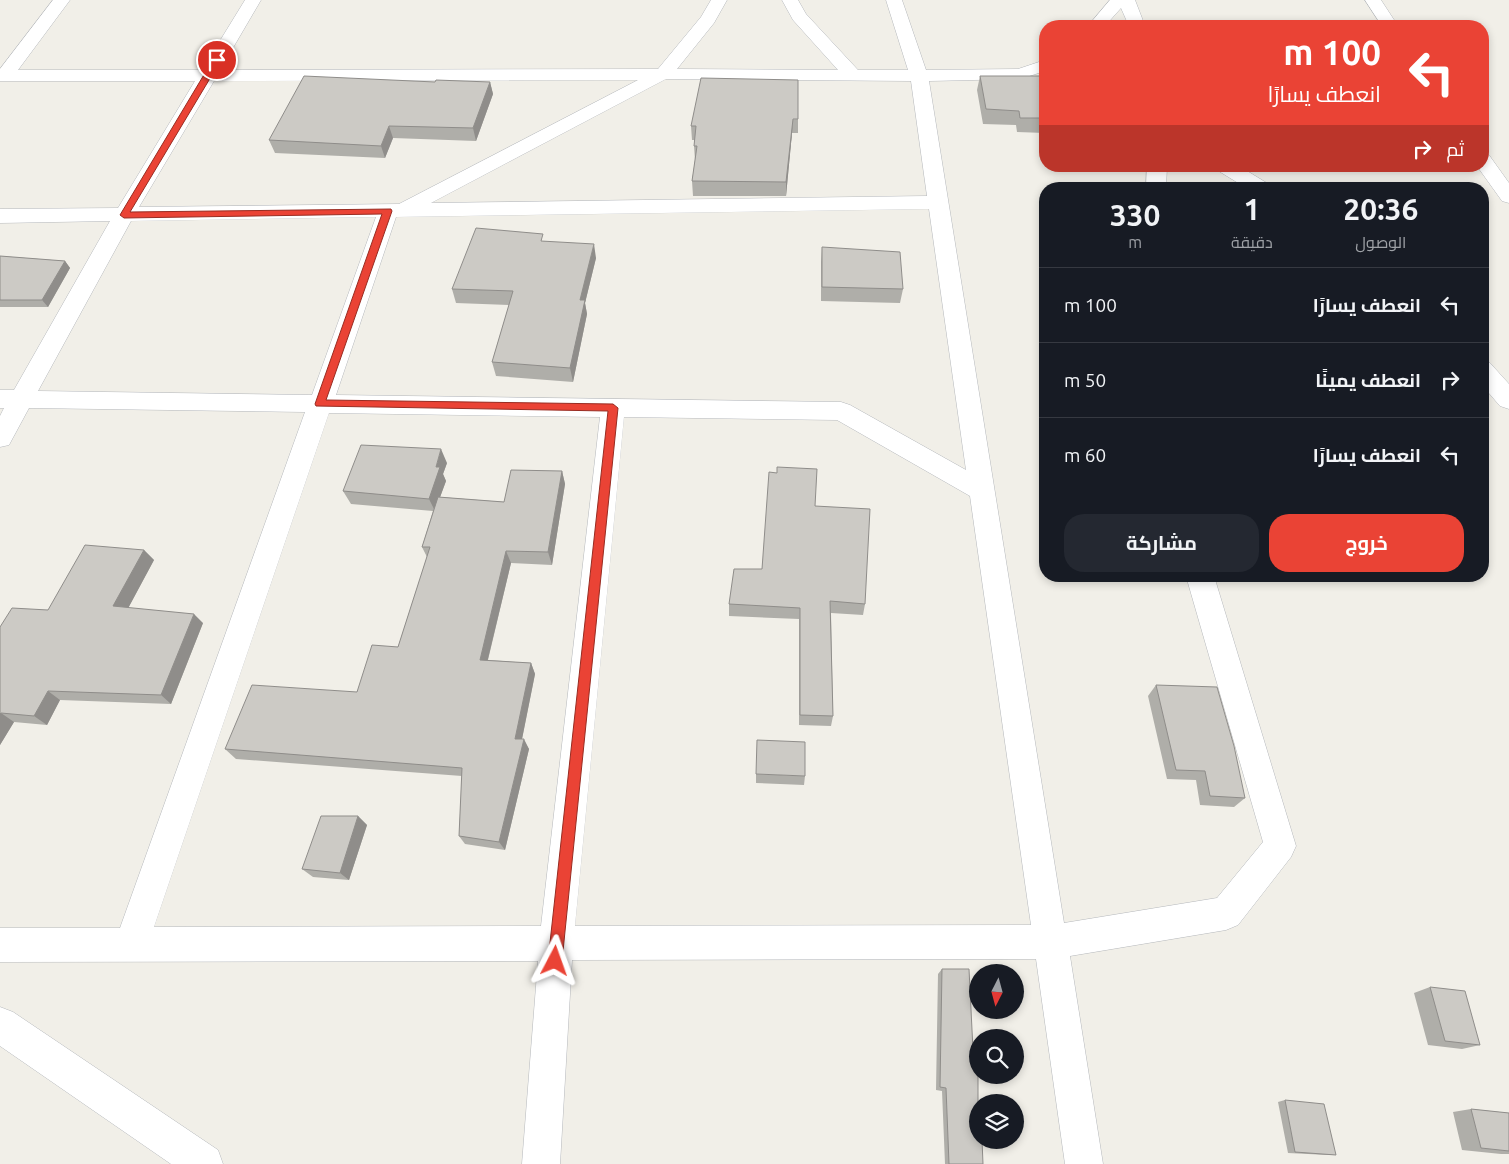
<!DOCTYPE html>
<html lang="ar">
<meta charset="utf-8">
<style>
:root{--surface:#171b24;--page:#242831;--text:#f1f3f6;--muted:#9ea1a6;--line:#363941;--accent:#ea4335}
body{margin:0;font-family:Ubuntu,Cairo,sans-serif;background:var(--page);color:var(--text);direction:rtl;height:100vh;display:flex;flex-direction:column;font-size:19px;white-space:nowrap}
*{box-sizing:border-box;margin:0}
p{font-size:16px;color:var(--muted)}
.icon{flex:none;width:28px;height:28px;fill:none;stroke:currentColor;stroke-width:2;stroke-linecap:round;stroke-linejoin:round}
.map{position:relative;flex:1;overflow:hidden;direction:ltr}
.drawer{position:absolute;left:1039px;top:182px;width:450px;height:400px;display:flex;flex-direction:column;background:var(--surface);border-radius:20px;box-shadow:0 2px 8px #0003;direction:rtl}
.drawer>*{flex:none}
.hud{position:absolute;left:1039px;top:20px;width:450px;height:152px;border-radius:20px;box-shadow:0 2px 8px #0003;direction:rtl;background:#ea4335;color:#fff;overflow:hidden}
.needle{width:32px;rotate:186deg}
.controls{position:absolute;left:969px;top:964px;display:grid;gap:10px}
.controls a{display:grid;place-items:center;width:55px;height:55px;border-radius:50%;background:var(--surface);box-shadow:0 2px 8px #0003;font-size:25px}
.pin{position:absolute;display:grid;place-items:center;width:42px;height:42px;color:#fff;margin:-21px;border:2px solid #fff;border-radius:50%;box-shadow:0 1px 5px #0007}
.me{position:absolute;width:55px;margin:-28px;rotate:4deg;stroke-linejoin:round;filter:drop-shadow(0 0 4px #0008)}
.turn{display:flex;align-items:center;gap:18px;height:105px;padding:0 25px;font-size:22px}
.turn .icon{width:65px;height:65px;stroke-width:2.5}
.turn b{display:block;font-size:35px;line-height:42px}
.then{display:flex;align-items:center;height:48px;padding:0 25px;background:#0003;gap:10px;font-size:19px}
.eta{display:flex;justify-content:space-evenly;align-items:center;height:85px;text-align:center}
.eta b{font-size:30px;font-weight:700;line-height:35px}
.primary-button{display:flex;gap:10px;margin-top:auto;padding:10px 25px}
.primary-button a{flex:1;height:58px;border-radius:20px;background:var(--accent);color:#fff;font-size:20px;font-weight:700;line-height:58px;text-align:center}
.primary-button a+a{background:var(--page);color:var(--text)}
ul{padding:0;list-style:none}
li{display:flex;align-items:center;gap:15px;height:75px;padding:0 25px;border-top:1px solid var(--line)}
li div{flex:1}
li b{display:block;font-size:19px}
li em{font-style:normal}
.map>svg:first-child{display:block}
</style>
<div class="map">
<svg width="1509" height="1164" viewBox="0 0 1509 1164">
<rect width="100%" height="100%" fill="#f1efe8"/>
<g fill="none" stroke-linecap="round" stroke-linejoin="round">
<defs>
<path id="minor" d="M53,0H70L18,70H202L245,0H261L220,70L658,69L701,17L711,0H727L714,23L677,69L838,70L793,20L782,0H798L806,14L858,70H908L886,0H902L926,70L1018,69L1045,60V71L1020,79L929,81L1064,923L1217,898L1263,842L1186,576H1214L1296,846L1291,857L1238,925L1226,930L1070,956L1103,1164H1065L1036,959L572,960L560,1164H522L538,961L0,962V928H120L305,412L29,408L9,445L0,447V416L4,408H0V390H14L110,221L0,223V209L118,208L195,81H0V69ZM666,79L911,81L927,196L431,203ZM638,80L399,204L139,207L214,81ZM929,209L966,470L850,405L841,402L336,395L396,217ZM376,217L312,395L38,391L131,221ZM329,413L600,417L541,926L154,927ZM624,417L837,420L970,496L1031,925L575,926Z
M1110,0H1135L1145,26H1129L1121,8L1105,26H1088Z
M1365,0H1381L1398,26H1382Z
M1482,153L1489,155L1509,183V203L1502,201L1477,166H1482Z
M1147,166H1167L1166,189H1146Z
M1214,166H1239L1270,185L1273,189H1248L1217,170Z
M1482,361L1490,363L1509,384V409L1500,406L1482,385Z
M0,1007L13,1012L218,1150L223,1164H171L0,1046Z"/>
</defs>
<use href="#minor" stroke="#b5b8bc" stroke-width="1"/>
<use href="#minor" fill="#fff" fill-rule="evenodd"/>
</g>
<path fill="#afaea9" d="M980,76H1045V133L1017,132L1016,125L983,124L977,90Z
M435,82H490L493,94L476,141L393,138L385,158L275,153L269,140Z
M798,119V133H792L786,196H693L692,181L695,160L694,146L695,140H692L691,126Z
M544,241L596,258L585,303L587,314L573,382L496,376L492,362L509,305L456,303L452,289Z
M822,247L903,289L900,303L821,301V262Z
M0,256L65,261L70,268L48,307H0Z
M447,463L443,474L446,481L440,497L504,502L562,471L565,484L552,565L511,563L488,660L531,663L535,674L522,739L529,749L505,850L465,844L459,836L462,776L236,759L225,749L357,692L398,647L427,557L422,547L433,511L351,504L343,491Z
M777,473L815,506L865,604L863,615L831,613L833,716L831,726L799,725V619L729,616V604L762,569Z
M144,550L154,560L128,608L203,623L171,704L60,700L47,725L14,722L0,745V627L48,610Z
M1156,685L1245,798L1234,807L1200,805L1196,780L1167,779L1148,696Z
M756,774L805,776L804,785L756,783Z
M358,816L367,825L349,880L313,877L302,869Z
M942,969L973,1050L978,1140L983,1164H945L942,1091L936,1090L938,974Z
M1430,987L1480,1045L1462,1049L1428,1045L1414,993Z
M1285,1100L1336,1155H1328L1288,1153L1278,1102Z
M1471,1109L1509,1113V1154H1501L1462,1150L1453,1112Z"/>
<path fill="#8f8d8a" d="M490,82L493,94L476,141L473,128Z
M793,119L792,133L786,196V182Z
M389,126L393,138L385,158L381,146Z
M594,244L596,258L585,303L587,314L573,382L570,368L580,300Z
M65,261L70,268L48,307L42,300Z
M441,449L447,463L443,474L446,481L435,511L429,499L436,467Z
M562,471L565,484L552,565L548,552Z
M144,550L154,560L124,616L113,606Z
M506,551L511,563L485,671L480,660Z
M194,614L203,623L171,704L161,695Z
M531,663L535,674L520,749L515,739Z
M48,691L60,700L47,725L34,716Z
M1,713L14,722L0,745V714Z
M524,739L529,749L505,850L499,842Z
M358,816L367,825L349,880L340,873Z"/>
<path fill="#cccac5" stroke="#8f8d8a" d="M304,76L435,82L436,80L490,82L473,128L389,126L381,146L269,140Z
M980,76H1045V118H1020L1019,111L986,109Z
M701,78L798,80V119H793L786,182L692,181L697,146H694L696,126H691Z
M476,228L543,234L541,241L594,244L580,300H585L570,368L492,362L513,291L452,289Z
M822,247L900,252L903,289L822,287Z
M0,256L65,261L42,300H0Z
M361,445L441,449L436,467H440L429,499L343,491Z
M777,467L817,469L815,506L870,509L865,604L830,601L833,716L800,715V608L729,604L734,569H762L769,472L777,473Z
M511,470L562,471L548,552L506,551L480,660L531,663L515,739H524L499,842L459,836L462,768L225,749L252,685L357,692L372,645L398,647L430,547H422L438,497L504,502Z
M85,545L144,550L113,606L194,614L161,695L48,691L34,716L1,713L0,714V627L12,608L48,610Z
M1156,685L1217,687L1234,746L1245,798L1210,796L1205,771L1176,770Z
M757,740L805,742V776L756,774Z
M321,816H358L340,873L302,869Z
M942,969H969L973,1050L978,1051V1140H982L983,1164H949L946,1088L940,1087Z
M1430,987L1465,991L1480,1045L1445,1041Z
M1285,1100L1324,1104L1336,1155L1295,1152Z
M1471,1109L1509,1113V1151L1481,1148Z"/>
<path fill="#ea4335" stroke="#982c22" d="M214,58L221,60L130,212L391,209L392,211L326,400L613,404L618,408L562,961L560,966L555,968L550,966L548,961L608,411L316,406L315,404L382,214L124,218L120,215Z"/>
</svg>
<div class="controls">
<a><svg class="needle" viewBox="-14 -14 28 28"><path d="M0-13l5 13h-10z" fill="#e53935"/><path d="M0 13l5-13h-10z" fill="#9ea1a6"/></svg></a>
<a><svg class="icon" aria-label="search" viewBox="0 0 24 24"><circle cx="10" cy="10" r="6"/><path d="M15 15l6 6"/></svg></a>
<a><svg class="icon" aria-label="layers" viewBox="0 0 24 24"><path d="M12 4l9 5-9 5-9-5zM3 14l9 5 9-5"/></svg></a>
</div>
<div class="pin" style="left:217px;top:60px;background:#d93025"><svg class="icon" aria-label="arrive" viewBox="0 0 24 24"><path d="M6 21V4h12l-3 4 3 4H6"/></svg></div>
<svg class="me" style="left:555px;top:961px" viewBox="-20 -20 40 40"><path d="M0-17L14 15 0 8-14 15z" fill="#ea4335" stroke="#fff" stroke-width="4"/></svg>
<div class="hud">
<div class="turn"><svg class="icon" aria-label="left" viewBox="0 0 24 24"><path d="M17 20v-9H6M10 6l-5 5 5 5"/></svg><div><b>100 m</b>انعطف يسارًا</div></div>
<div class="then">ثم<svg class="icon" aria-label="right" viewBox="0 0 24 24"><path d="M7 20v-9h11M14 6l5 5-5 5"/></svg></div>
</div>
<section class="drawer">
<div class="eta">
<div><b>20:36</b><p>الوصول</p></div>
<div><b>1</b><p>دقيقة</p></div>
<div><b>330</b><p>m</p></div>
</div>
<ul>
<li><svg class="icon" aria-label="left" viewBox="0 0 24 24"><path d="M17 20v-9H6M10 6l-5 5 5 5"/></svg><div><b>انعطف يسارًا</b></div><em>100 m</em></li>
<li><svg class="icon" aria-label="right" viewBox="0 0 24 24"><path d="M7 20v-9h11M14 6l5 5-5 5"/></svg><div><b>انعطف يمينًا</b></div><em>50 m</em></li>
<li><svg class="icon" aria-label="left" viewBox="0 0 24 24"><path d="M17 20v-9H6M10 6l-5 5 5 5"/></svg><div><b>انعطف يسارًا</b></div><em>60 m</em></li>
</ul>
<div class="primary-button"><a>خروج</a><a>مشاركة</a></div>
</section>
</div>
